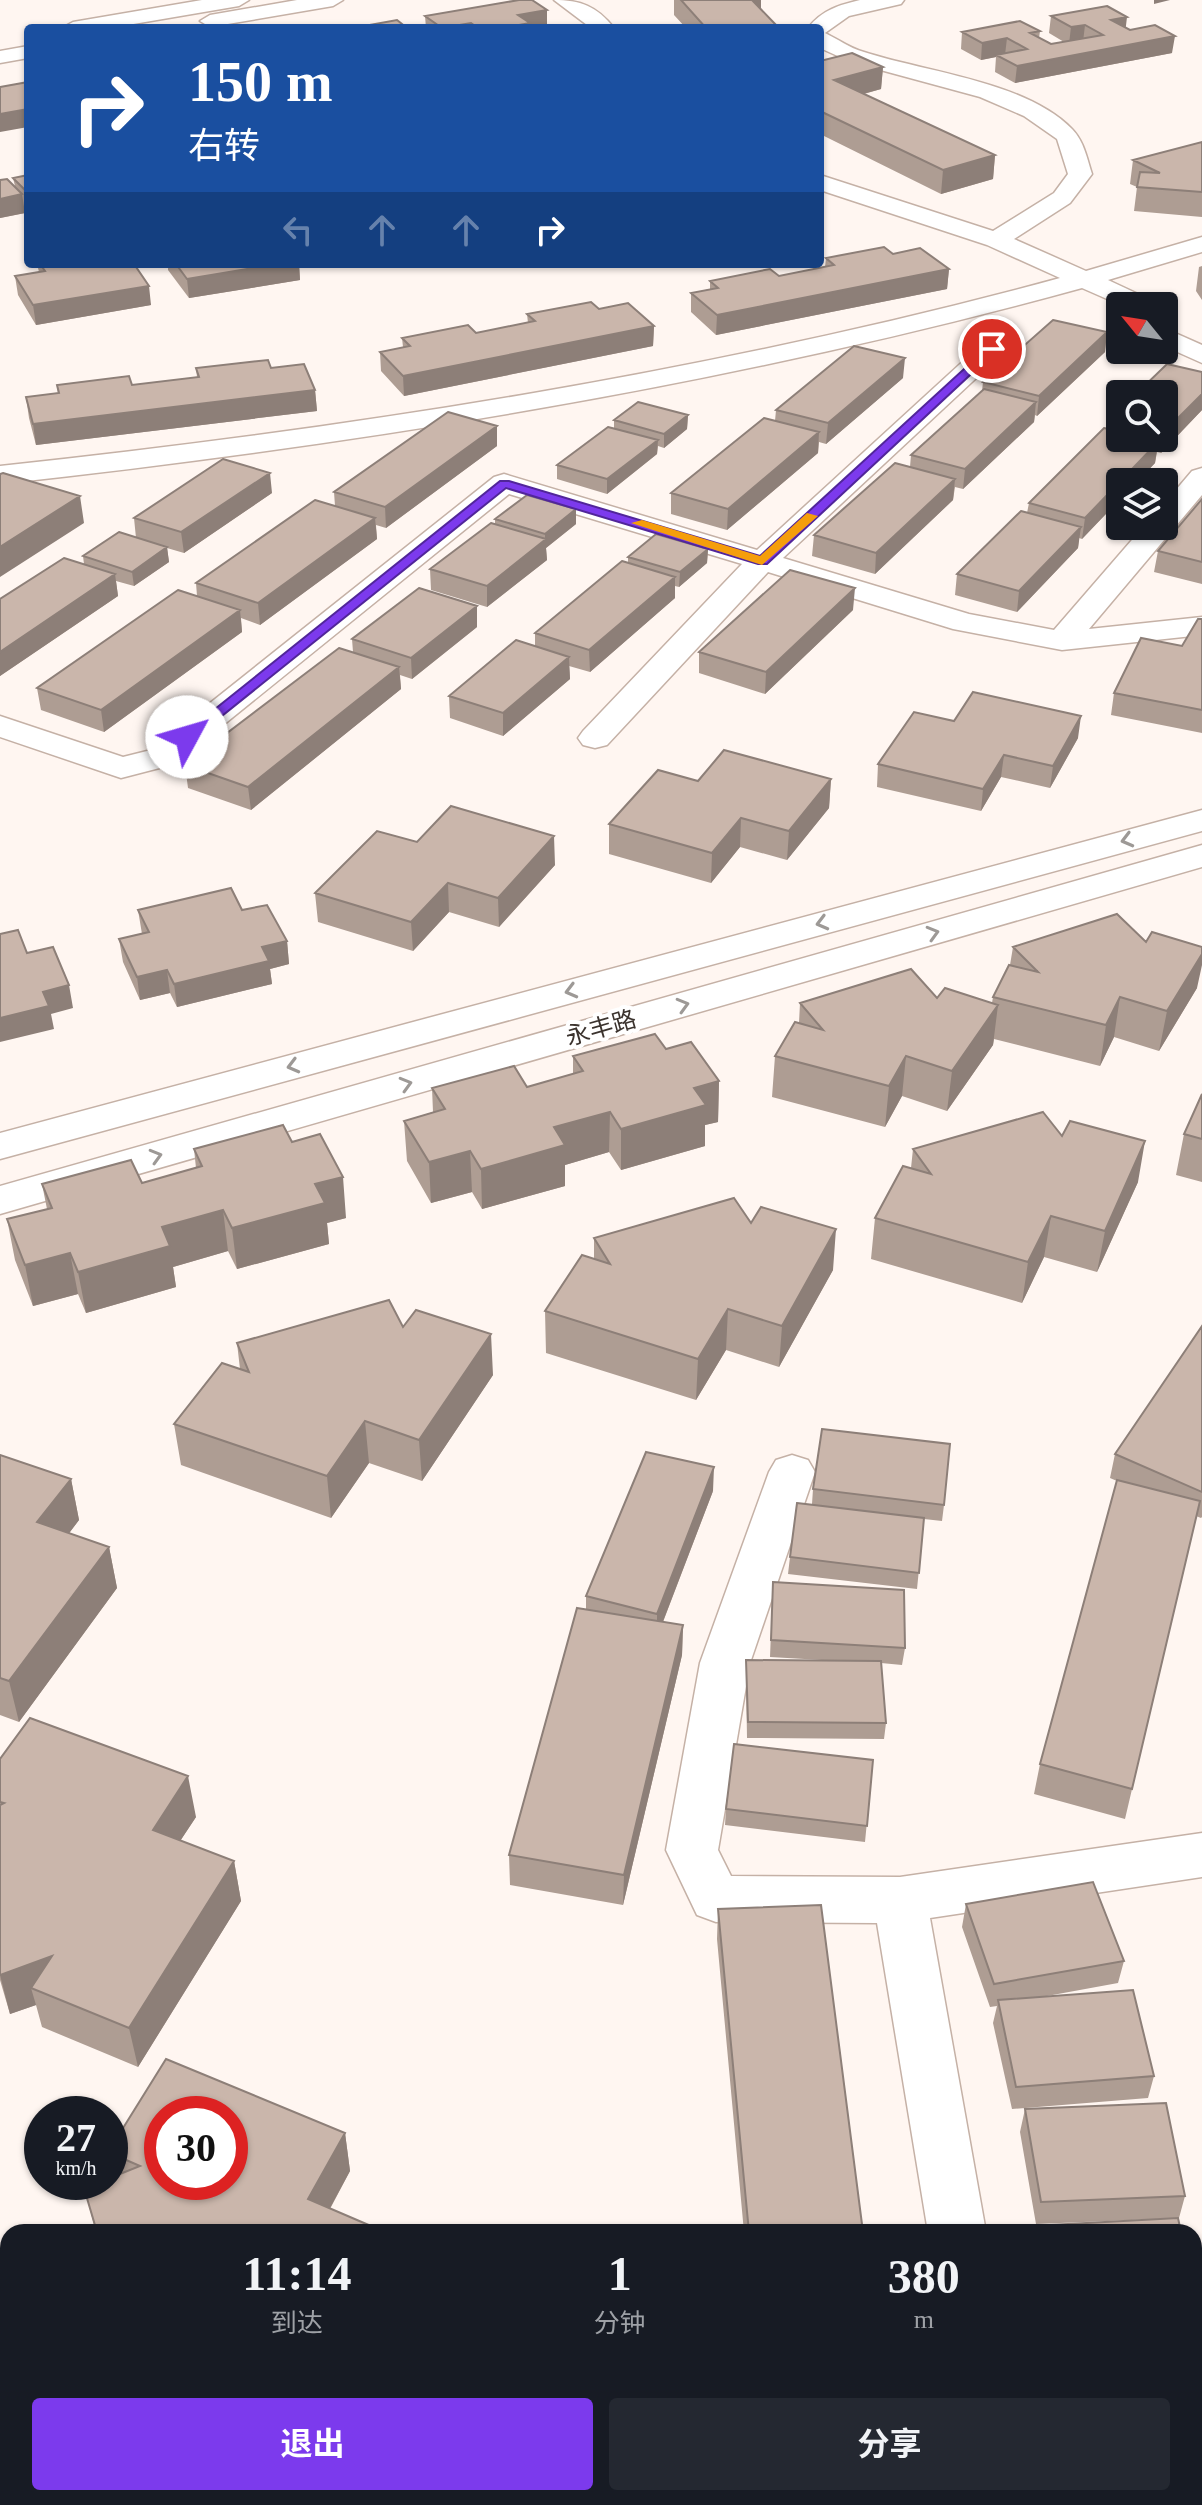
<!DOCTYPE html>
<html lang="zh">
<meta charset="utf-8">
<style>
:root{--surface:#171b24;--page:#242831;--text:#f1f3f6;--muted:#9ea1a6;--accent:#7c3aed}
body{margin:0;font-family:"Times New Roman","Noto Sans SC",serif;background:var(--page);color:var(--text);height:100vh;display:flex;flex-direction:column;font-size:30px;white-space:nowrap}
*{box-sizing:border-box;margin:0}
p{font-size:26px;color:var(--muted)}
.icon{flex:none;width:44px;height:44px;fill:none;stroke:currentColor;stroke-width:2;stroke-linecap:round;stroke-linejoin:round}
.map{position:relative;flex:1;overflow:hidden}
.drawer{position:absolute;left:0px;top:2224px;width:1202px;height:282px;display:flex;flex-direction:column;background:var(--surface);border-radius:24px 24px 0 0;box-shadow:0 2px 6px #0004}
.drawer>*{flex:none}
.guide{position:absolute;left:24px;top:24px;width:800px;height:244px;border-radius:8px;box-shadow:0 2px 6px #0004;background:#1a4fa0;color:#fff;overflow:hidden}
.needle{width:52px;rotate:300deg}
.controls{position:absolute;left:1106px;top:292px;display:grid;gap:16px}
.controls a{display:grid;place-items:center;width:72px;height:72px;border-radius:8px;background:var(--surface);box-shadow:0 2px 6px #0004;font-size:40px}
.speed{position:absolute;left:24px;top:2096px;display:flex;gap:16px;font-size:40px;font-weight:700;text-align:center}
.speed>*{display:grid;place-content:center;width:104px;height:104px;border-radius:50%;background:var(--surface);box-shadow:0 2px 6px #0004;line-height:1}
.speed small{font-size:20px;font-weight:400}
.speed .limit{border:12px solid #d22;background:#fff;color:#111}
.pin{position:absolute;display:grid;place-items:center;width:68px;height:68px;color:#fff;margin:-34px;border:4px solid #fff;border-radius:50%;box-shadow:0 2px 8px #0007}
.me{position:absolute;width:88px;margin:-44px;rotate:51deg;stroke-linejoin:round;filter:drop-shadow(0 0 6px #0008)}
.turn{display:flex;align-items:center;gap:28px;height:168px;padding:0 32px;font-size:36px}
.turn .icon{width:104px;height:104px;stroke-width:2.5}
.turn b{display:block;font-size:56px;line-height:68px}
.lanes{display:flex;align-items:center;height:76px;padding:0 32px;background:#0003;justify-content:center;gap:40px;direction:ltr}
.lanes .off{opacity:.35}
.eta{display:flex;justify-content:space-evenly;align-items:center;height:136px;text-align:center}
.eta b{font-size:48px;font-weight:700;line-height:56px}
.action{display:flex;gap:16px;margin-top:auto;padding:16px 32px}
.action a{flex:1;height:92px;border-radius:8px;background:var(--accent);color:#fff;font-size:32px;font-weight:700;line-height:92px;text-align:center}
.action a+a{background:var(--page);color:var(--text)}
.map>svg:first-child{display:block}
</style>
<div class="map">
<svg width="1202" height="2505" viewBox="0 0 1202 2505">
<rect width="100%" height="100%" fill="#fff6f1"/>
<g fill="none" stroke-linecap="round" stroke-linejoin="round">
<defs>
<path id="minor" d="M202,0H249L239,6L110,28H62L73,22Z
M297,0H343L333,6L210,27L200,21L210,15Z
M554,0C580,0 597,6 614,28H591Z
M860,0H904L901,4L849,16L825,33C838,39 849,48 864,52C925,72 1025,81 1072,129C1084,141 1087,159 1092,174L1070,203L1014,239L1086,271L1202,237V252L1108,280L1153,301L1157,306H1123L1082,288C729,385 364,444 0,484V466C356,428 714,372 1060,278L987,245L820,190V175L993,231L1054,193L1068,174L1057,139L1024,116L980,97L851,62L820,48V28H808C822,10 839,5 860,0Z
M28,46V58L0,63V51Z
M1164,328L1202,345V363L1164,346Z
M992,341L1001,343L1005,349L1001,355L783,558L969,614L1054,630L1144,526H1164V504L1192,471L1202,468V495L1089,629L1202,617V635L1062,650L953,629L768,572L607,745L595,748L583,745L578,738L583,731L742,564L509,494L175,764L121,778L0,737V716L123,757L151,750L494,477L504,474L757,550L983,343Z
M1202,810V831L0,1159V1133Z
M1202,845V867L0,1214V1186Z
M792,1455L808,1460L815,1472L750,1663L718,1850L731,1876L900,1877L1202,1833V1877L930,1918L986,2232H928L877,1923L716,1922L697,1915L666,1850L700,1663L769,1472L776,1460Z"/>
</defs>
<use href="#minor" stroke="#c5b1a6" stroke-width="3"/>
<use href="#minor" fill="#fff" fill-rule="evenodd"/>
</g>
<path fill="#ae9d93" d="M674,0H761V9L777,26L788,28H686L674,15Z
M547,10V27L542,28H426L425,16Z
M1051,16L1126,28L1172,53L1015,83L995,72L996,57L981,60L961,49L962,32L1040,31L1039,38L1051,44L1064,42L1049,33Z
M820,61L883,67L881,89L864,94L995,155L993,179L941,194L820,134Z
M1202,142V217L1134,211L1137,187L1130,184L1133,160Z
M28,175V209L24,204L25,213L0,218V180L15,186L13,178Z
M893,254L949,269L947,289L716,335L691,312V293L710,289V281L779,276L825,267L826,258Z
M37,264H134L151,305L36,325L18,295L15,276L39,272Z
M168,264H299L300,280L189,298L168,270Z
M1202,266V300L1196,291L1199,267Z
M599,309L654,326L653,346L404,396L381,371L380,352L403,347L402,338L476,333L528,323L527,314Z
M1107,332L1105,352L1037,416L1035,415L1034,422L963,489L955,487L953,500L875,574L812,556L814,535L910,467L911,455L982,391L983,382Z
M196,368H271L315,390L317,411L36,445L29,418L26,397L58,394L57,385H132L197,377Z
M1202,372V410L1161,453L1157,452L1155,463L1082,539L1079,538L1078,548L1017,612L955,595L957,574L1027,513L1029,503L1109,430L1110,419L1120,410V438H1164Z
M903,378L826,444L819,442L818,453L727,530L671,514V493L775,421L776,410Z
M688,415L687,429L664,448L658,446L657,454L607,494L557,479V465L614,428V420Z
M497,426V446L386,528L376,525L377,539L260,625L241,618L242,632L104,732L41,710L37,688L197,596L196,583L335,506L334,492Z
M272,493L184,553L167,548L169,562L134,586L116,581L118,596L0,676V599L84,564L83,556L136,538L134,518Z
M1202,499V584L1154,572L1158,551Z
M576,509V524L546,548L547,560L487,607L431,590L430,569L495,524V519Z
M708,549L707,563L679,587L675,586V598L590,672L569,666L570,679L503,736L450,718L449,696L535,646V633L628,563V557Z
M853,610L765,694L699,673V652Z
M1202,619V733L1111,715L1114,693L1182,646Z
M477,627L412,679L400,675L401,689L251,810L188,788L185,765L353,652L352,639Z
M954,721L1078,738L1050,788L1001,777L981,811L877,787L878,764Z
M831,779L829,808L787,860L740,847L711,883L609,854V824L698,781Z
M417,842L555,865L499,927L449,912L413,951L318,922L315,893Z
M138,910H242L287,941L289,964L270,969L272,984L177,1007L170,993L140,1000L123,962L119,939L142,934Z
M1013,947L1197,988L1159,1051L1114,1037L1100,1066L994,1039L993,1045L947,1111L902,1096L885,1127L772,1097L775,1056L799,1023L800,1003L937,998L992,1003L993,997L1010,965Z
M666,1049L719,1081L718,1122L705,1125V1146L621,1170L609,1152L565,1165V1186L482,1209L472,1192L431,1203L407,1161L404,1121L433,1112L432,1088L527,1087L573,1074V1056Z
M1202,1094V1182L1176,1175L1184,1134Z
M1062,1136L1138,1182L1097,1272L1044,1257L1022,1303L871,1259L875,1218L911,1168L913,1149Z
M292,1142L346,1218L327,1223L329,1244L237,1269L228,1251L173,1267L176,1287L86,1313L78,1294L33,1306L15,1260L7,1219L47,1209L42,1184L142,1183L196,1168L194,1149Z
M751,1223L833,1270L779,1367L726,1350L696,1400L546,1353L545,1311L594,1259V1238Z
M1202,1326V1517L1201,1518L1196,1516L1125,1819L1034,1794L1040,1764L1117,1481L1110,1478L1115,1454Z
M403,1327L493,1375L422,1481L369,1463L331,1518L181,1465L174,1424L240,1369L237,1343Z
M0,1455L71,1479L79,1520L69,1533L109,1547L117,1588L19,1722L0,1715Z
M813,1489L944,1505L942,1521L924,1519L917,1589L788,1574L790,1557L812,1504Z
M713,1491L663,1622L683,1625L682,1655L623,1905L510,1885L509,1855L586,1610V1596Z
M773,1582L905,1648L902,1665L881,1663L886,1723L884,1739L747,1738L746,1676V1660L839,1661L770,1657Z
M0,1759L196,1817L180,1841L234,1861L241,1901L138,2067L42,2027L36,2005L10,2014L0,1980Z
M873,1760L865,1842L725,1825L726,1809Z
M966,1904L1124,1961L1118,1983L1047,1996L1154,2076L1148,2098L1012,2109L993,2023L997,2006L990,2007L962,1927Z
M718,1909L863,2232H744L717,1939Z
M1025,2109L1185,2196L1179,2218L1036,2224L1020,2132Z
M345,2133L350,2171L330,2209L385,2232H96L84,2188L114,2176L110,2160V2149Z
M1194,2291L1200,2317L1194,2335Z
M1194,2375L1202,2412V2453H1194Z"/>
<path fill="#8d7f78" d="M748,0H761V10Z
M1154,0H1170L1154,4Z
M547,10V27L502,28L518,15Z
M1127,17L1125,34L1111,20Z
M471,23V28H446Z
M1085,25L1083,42L1069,44L1071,27Z
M1175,36L1172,53L1015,83L1017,66Z
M1007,38L1005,55H996V57L981,60L982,43Z
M883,67L881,89L833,102L834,80Z
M28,109V127L0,132V114Z
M995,155L993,179L941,194L943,170Z
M22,194L25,213L0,218V199Z
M278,264H299L300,280L189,298L187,279Z
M949,269L947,289L716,335L717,315Z
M149,286L151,305L36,325L33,305Z
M654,326L653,346L404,396L403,376Z
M1107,332L1105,352L1037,416L1039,396Z
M905,358L903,378L826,444L828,423Z
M315,390L317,411L36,445L33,424Z
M1202,394V410L1161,453L1164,432Z
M1036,402L1034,422L963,489L965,469Z
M688,415L687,429L664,448V434Z
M497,426V446L386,528L385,507Z
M819,432L818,453L727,530L728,509Z
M658,440L657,454L607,494V479Z
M1158,442L1155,463L1137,482H1120V499L1082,539L1085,518Z
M270,473L272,493L184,553L181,532Z
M955,479L953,500L875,574L876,553Z
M80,496L84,523L0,577V547Z
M576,509V524L546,548L547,560L487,607V586L545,540V534Z
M375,518L377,539L260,625L258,603Z
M1081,527L1078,548L1017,612L1019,591Z
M167,547L169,562L134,586L132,572Z
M708,549L707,563L679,587L680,572Z
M115,574L118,596L0,676V652Z
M675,577V598L590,672L589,650Z
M855,588L853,610L765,694L766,672Z
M477,606V627L412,679L411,658Z
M240,610L242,632L104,732L101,710Z
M569,657L570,679L503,736V713Z
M399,667L401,689L251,810L248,787Z
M1081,716L1078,738L1050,788L1053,766Z
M1004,755L1001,777L981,811L983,789Z
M831,779L829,808L787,860L789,831Z
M741,818L740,847L711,883L712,853Z
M554,836L555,865L499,927L498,898Z
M448,883L449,912L413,951L411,922Z
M287,941L289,964L270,969L272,984L177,1007L174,984L262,947Z
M1202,954V965L1197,988L1159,1051L1167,1011Z
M167,970L170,993L140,1000L137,977Z
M69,985L73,1008L51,1014L54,1029L0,1042V1018L43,992Z
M1120,997L1114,1037L1100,1066L1106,1025Z
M998,1005L993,1045L947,1111L952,1071Z
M906,1056L902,1096L885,1127L889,1086Z
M719,1081L718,1122L705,1125V1146L621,1170V1129L694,1088Z
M610,1112L609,1152L565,1165V1186L482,1209L481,1169L554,1127Z
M1145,1141L1138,1182L1097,1272L1105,1231Z
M470,1151L472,1192L431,1203L429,1162Z
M343,1177L346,1218L327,1223L329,1244L237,1269L232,1228L315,1184Z
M223,1210L228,1251L173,1267L176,1287L86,1313L78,1272L162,1227Z
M1051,1216L1044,1257L1022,1303L1028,1262Z
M836,1229L833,1270L779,1367L782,1326Z
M70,1253L78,1294L33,1306L25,1265Z
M728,1309L726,1350L696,1400L698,1359Z
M491,1334L493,1375L422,1481L419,1440Z
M365,1421L369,1463L331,1518L327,1476Z
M714,1467L713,1491L657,1637V1614Z
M71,1479L79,1520L46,1564L37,1522Z
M109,1547L117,1588L19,1722L9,1681Z
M683,1625L682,1655L623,1905L624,1875Z
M188,1776L196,1817L161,1870L153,1830Z
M234,1861L241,1901L138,2067L129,2028Z
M52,1956L31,1988L36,2005L10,2014L0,1975Z
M345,2133L350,2171L317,2232L308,2199Z"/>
<path fill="#cab6ab" stroke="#8d7f78" stroke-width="2" fill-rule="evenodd" d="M519,0H532L547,10L518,15L530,23L502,28H478L471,23L442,28L425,16Z
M681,0H752L777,26L788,28H706Z
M1107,6L1127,17L1111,20L1130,30L1155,25L1175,36L1017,66L996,55L1027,49L1007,38L982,43L962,32L1020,21L1040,31L1030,33L1051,44L1103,35L1085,25L1071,27L1051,16Z
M397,20L407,28H353Z
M852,53L883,67L834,80L995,155L943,170L820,111V61Z
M28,82V109L0,114V87Z
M1202,142V192L1137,187L1140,172L1160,173L1133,160Z
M28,175V193L13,178Z
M7,179L22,194L0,199V180Z
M884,247L893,254L920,248L949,269L717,315L691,293L718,288L710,281L770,269L779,276L834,265L826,258Z
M40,264H134L149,286L33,305L15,276L45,271Z
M176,264H278L187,279Z
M591,302L599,309L628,303L654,326L403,376L380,352L410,346L402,338L468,325L476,333L535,321L527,314Z
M1053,320L1107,332L1039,396L983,382Z
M854,346L905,358L828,423L776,410Z
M268,360L271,368L304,364L315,390L33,424L26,397L59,393L57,385L129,376L132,385L199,377L196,368Z
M1167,364L1202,372V394L1164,432V394H1136Z
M984,389L1036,402L965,469L911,455Z
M638,402L688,415L664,434L614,420Z
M1120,410V422L1110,419Z
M448,412L497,426L385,507L334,492Z
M764,418L819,432L728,509L671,493Z
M608,427L658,440L607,479L557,465Z
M1104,428L1120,432V438H1142L1158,442L1085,518L1029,503Z
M223,459L270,473L181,532L134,518Z
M895,463L955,479L876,553L814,535Z
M3,473L80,496L0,547V474Z
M527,495L576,509L545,534L495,519Z
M1202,499V562L1158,551Z
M315,500L375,518L258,603L196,583Z
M1021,511L1081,527L1019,591L957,574Z
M491,523L546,539L487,586L430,569Z
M119,532L167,547L132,572L83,556Z
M656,534L708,549L680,572L628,557Z
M64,558L115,574L0,652V599Z
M622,561L675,577L589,650L535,633Z
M790,570L855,588L766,672L699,652Z
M419,588L477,606L411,658L352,639Z
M178,590L240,610L101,710L37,688Z
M1198,619H1202V710L1114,693L1141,638L1182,646Z
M516,640L569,657L503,713L449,696Z
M339,648L399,667L248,787L185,765Z
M973,692L1081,716L1053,766L1004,755L983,789L878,764L914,712L954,721Z
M724,750L831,779L789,831L741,818L712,853L609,824L658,770L698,781Z
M451,806L554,836L498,898L448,883L411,922L315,893L377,831L417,842Z
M231,888L242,910L267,905L287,941L262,947L269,961L174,984L167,970L137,977L119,939L149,932L138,910Z
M1117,914L1146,942L1152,932L1202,947V954L1167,1011L1120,997L1106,1025L993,997L1009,965L1038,972L1013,947Z
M18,930L27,953L53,947L69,985L43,992L49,1006L0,1018V934Z
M911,969L937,998L945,988L998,1005L952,1071L906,1056L889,1086L775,1056L795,1022L823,1030L800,1003Z
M655,1034L666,1049L691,1042L719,1081L694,1088L706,1105L621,1129L610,1112L554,1127L565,1145L481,1169L470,1151L429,1162L404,1121L445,1109L432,1088L514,1066L527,1087L583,1071L573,1056Z
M1202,1094V1139L1184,1134Z
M1043,1112L1062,1136L1070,1121L1145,1141L1105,1231L1051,1216L1028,1262L875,1218L903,1166L931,1174L913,1149Z
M283,1125L292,1142L320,1134L343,1177L315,1184L325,1203L232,1228L223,1210L162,1227L170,1246L78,1272L70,1253L25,1265L7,1219L52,1208L42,1184L131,1160L142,1183L202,1166L194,1149Z
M734,1198L751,1223L761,1207L836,1229L782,1326L728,1309L698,1359L545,1311L582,1255L610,1264L594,1238Z
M389,1300L403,1327L416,1310L491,1334L419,1440L365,1421L327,1476L174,1424L222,1363L249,1372L237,1343Z
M1202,1326V1492L1115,1454Z
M822,1429L950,1444L944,1505L813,1489Z
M646,1452L714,1467L657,1614L586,1596Z
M0,1455L71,1479L37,1522L109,1547L9,1681L0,1678Z
M1117,1480L1200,1501L1132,1789L1040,1764Z
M797,1503L924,1518L919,1573L790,1557Z
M773,1582L904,1590L905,1648L771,1640Z
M577,1608L683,1625L624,1875L509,1855Z
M746,1660L881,1661L886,1723L748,1722Z
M30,1718L188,1776L153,1830L234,1861L129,2028L31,1988L52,1956L0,1975V1805L4,1803L0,1802V1759Z
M734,1744L873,1760L867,1826L726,1809Z
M1093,1882L1124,1961L994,1984L966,1904Z
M821,1905L863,2232H749L718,1909Z
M1133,1990L1154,2076L1016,2087L998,2000Z
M166,2059L345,2133L308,2199L385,2232H97L84,2188L99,2182H110V2178L140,2166L110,2153V2149ZM162,2114H230V2182H162Z
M1166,2103L1185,2196L1041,2202L1025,2109Z
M1178,2218L1181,2232H1034L1032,2226Z
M1194,2291L1200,2317L1194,2318Z
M1194,2375L1202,2412V2439H1194Z
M333,2498H376L391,2505H330Z
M1111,2498H1136L1151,2505H1108Z
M863,2501L865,2505H855Z"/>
<defs><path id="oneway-chevron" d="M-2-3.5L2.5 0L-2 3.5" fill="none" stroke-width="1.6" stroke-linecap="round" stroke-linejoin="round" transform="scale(2)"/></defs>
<g stroke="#9d9996">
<use href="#oneway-chevron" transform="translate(1127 840) rotate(165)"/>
<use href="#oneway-chevron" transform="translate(822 923) rotate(165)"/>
<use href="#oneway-chevron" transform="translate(933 933) rotate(-16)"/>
<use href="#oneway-chevron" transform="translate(571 991) rotate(165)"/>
<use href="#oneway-chevron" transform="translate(683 1005) rotate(-16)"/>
<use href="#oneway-chevron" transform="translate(293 1066) rotate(165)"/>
<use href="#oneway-chevron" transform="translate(406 1084) rotate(-16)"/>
<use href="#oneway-chevron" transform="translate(156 1156) rotate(-16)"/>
</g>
<path fill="#7c3aed" stroke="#51269a" stroke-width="2" d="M988,347L998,349L767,564H758L506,488L192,740H182L180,737L500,481H509L760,556Z"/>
<path fill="#f59e0b" d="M807,513L818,516L762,565L631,523L642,520L760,556Z"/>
<g text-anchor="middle" stroke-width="8" stroke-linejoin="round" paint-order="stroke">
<g font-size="24" fill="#3b332e" stroke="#fff">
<text transform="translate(601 1028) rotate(-16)" y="8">永丰路</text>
</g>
</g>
</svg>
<div class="controls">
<a><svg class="needle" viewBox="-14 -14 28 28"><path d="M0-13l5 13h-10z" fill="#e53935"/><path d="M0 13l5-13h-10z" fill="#9ea1a6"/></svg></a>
<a><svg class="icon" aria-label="search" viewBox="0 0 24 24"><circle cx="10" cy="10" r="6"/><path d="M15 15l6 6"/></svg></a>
<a><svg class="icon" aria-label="layers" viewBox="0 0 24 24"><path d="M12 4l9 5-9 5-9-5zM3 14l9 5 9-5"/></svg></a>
</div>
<div class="speed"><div>27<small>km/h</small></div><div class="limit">30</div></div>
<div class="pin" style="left:992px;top:349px;background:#d93025"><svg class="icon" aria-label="arrive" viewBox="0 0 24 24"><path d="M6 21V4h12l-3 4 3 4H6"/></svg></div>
<svg class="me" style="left:187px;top:737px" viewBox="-20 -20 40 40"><circle r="19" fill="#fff"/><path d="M0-13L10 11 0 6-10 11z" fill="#7c3aed"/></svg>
<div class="guide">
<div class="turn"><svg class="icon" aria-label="right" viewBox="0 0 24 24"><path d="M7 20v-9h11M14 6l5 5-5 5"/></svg><div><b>150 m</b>右转</div></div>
<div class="lanes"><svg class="icon off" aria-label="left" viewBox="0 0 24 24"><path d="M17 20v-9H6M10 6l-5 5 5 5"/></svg><svg class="icon off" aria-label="ahead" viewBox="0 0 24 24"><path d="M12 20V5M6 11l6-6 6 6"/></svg><svg class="icon off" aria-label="ahead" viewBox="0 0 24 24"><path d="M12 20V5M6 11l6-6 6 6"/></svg><svg class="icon" aria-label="right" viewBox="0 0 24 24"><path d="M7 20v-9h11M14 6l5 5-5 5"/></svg></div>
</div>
<section class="drawer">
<div class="eta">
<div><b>11:14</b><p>到达</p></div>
<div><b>1</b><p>分钟</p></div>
<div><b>380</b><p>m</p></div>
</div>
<div class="action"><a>退出</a><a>分享</a></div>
</section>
</div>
